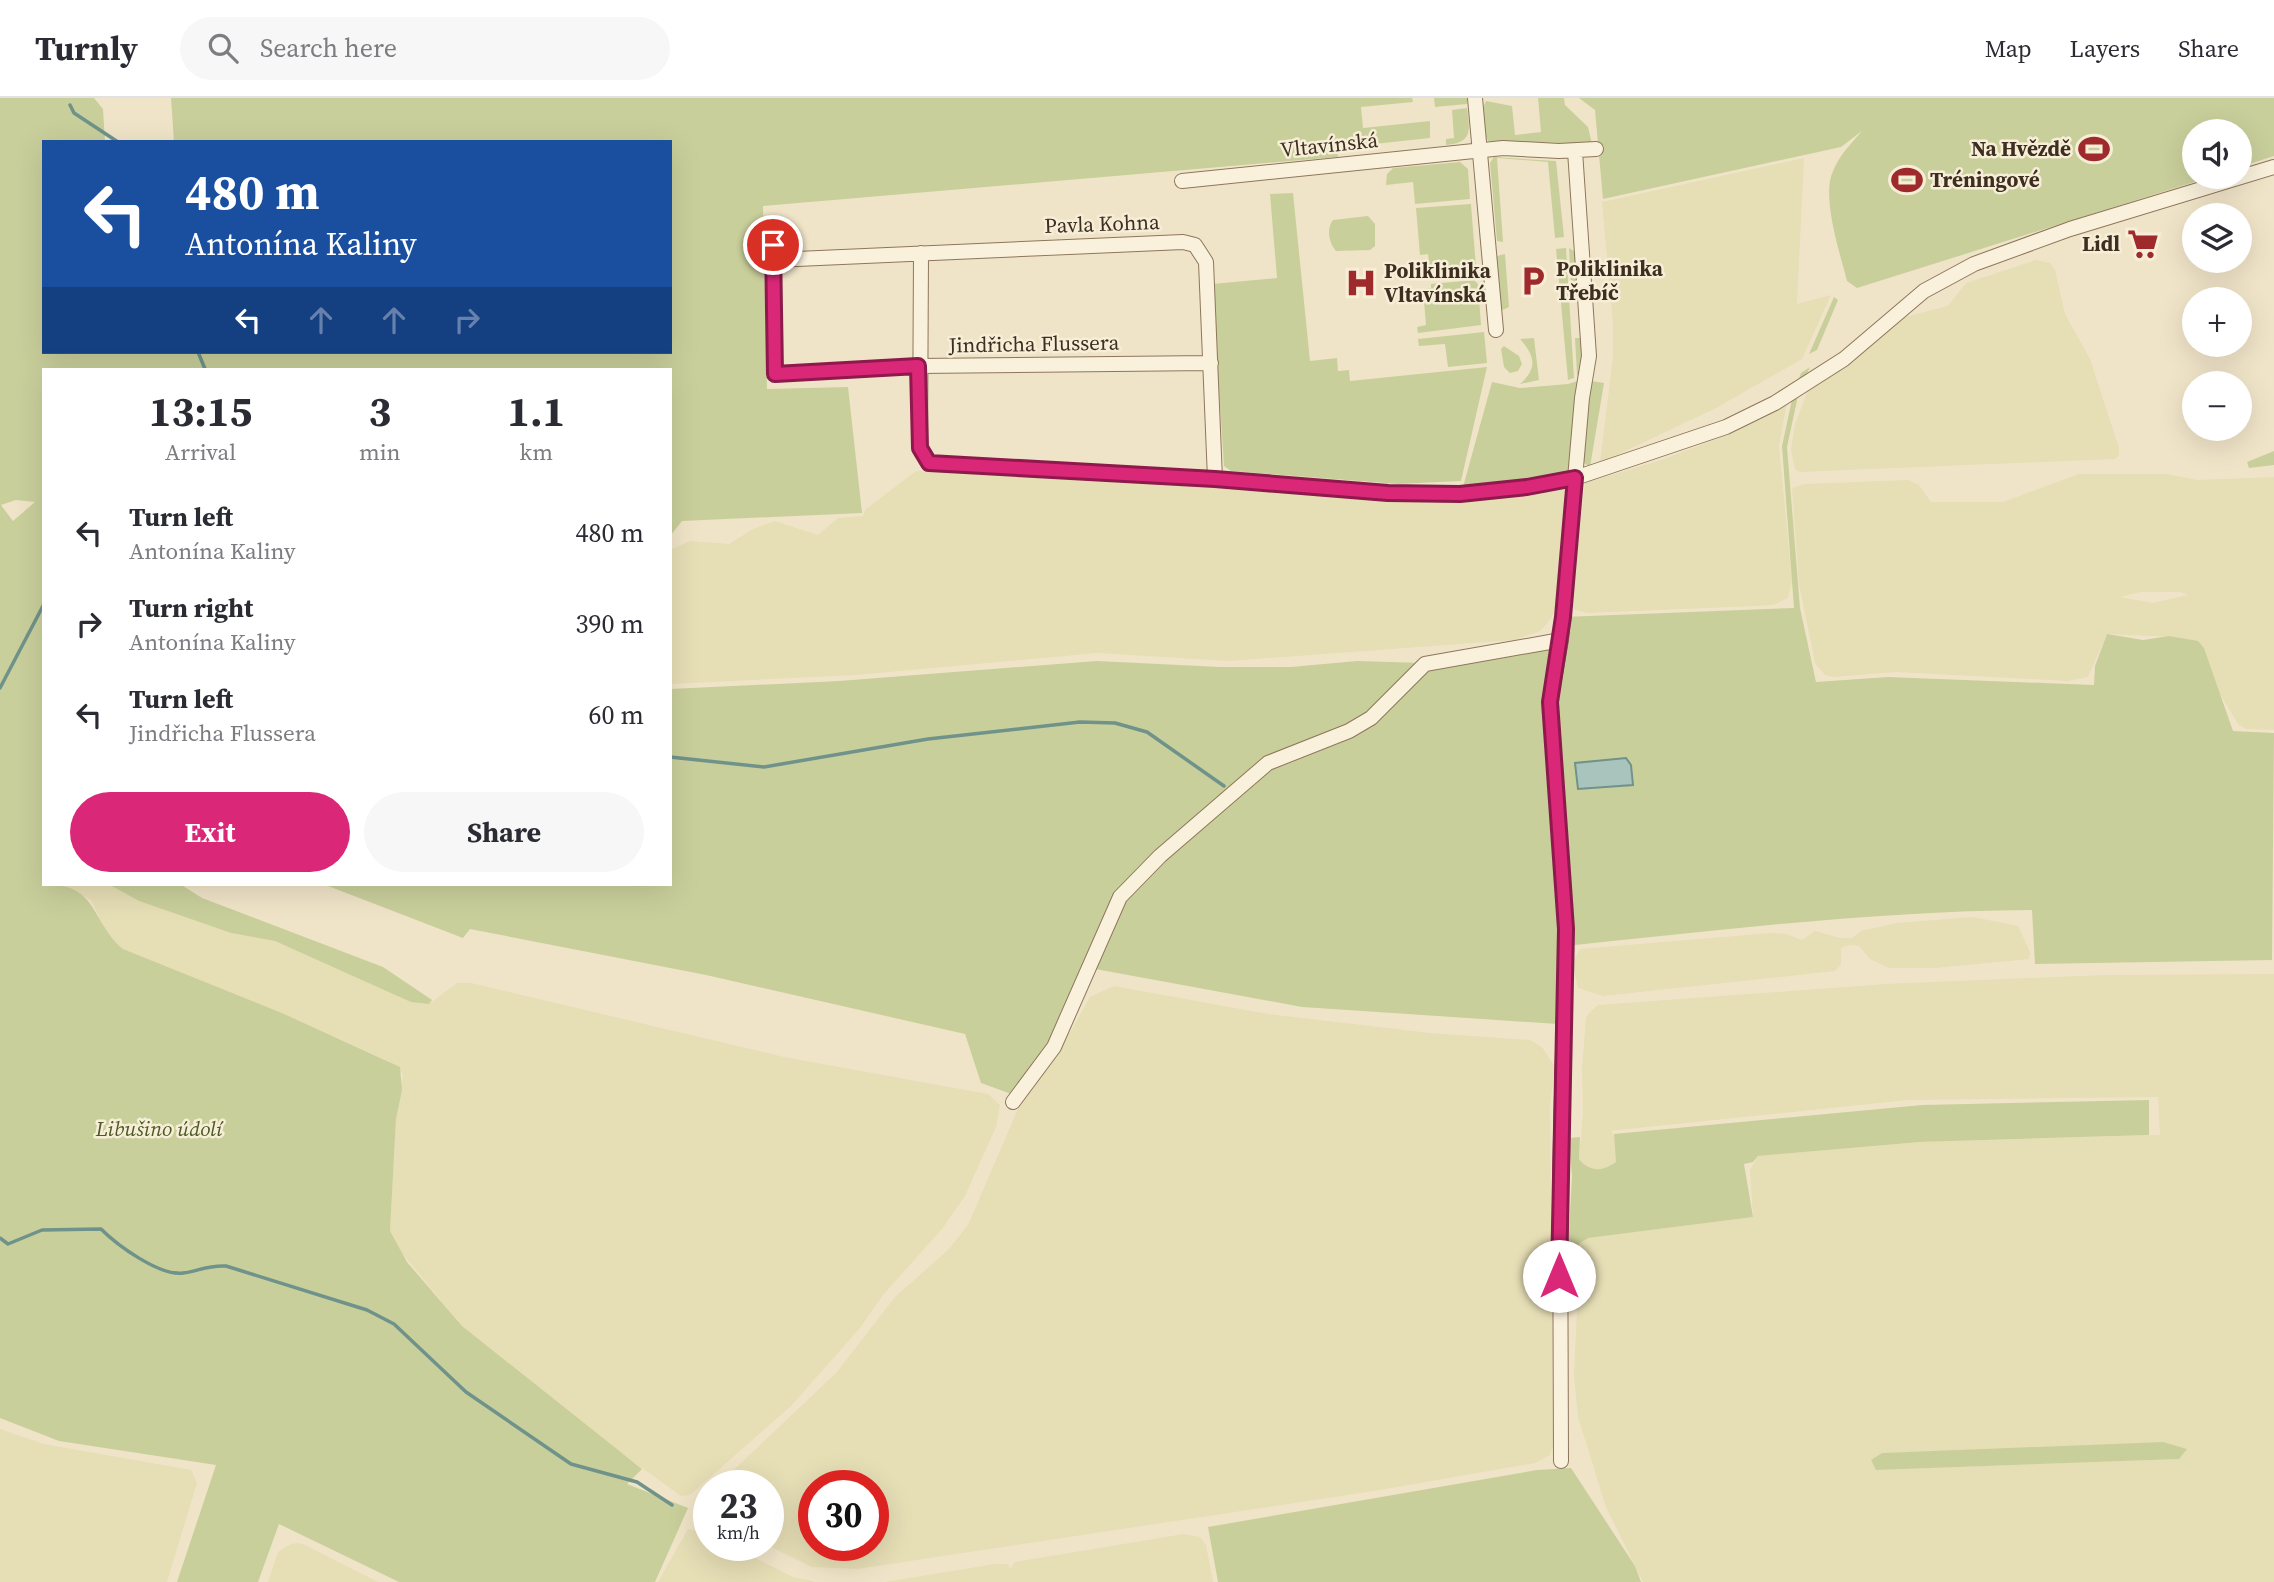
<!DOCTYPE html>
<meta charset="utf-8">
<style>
:root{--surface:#fff;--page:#f7f7f7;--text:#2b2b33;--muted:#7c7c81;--line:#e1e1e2;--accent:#db2777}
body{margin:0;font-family:"Source Serif 4",serif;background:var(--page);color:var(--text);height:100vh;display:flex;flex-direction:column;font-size:26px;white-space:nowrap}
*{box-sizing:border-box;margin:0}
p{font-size:23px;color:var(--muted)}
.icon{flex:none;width:38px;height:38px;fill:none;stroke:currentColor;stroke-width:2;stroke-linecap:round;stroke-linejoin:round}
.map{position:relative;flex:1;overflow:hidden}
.side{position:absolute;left:42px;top:270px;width:630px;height:518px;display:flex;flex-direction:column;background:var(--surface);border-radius:0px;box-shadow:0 7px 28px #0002}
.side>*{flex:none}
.top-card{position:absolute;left:42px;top:42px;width:630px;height:214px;border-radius:0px;box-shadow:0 7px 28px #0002;background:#1a4fa0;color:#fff;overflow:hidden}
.buttons{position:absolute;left:2182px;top:21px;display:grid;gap:14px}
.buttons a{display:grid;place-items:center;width:70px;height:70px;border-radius:50%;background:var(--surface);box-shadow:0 7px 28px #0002;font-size:35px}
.speed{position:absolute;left:693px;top:1372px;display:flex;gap:14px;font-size:35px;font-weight:700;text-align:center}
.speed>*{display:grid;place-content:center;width:91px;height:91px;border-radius:50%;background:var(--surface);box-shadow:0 7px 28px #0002;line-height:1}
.speed small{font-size:18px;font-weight:400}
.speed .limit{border:10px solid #d22;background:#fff;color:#111}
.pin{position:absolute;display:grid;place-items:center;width:60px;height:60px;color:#fff;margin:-30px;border:4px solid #fff;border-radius:50%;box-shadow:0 2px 7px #0007}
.me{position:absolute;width:77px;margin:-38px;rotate:0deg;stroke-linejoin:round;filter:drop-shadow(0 0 5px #0008)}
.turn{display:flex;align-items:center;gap:24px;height:147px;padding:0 28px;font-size:32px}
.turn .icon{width:91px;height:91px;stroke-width:2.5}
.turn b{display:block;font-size:49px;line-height:60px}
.lanes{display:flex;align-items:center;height:66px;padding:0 28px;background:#0003;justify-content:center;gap:35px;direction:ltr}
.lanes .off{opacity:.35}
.eta{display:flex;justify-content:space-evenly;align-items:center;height:119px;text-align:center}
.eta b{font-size:42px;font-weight:700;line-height:49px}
.primary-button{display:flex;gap:14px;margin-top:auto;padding:14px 28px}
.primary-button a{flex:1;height:80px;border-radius:42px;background:var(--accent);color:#fff;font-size:28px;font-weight:700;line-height:80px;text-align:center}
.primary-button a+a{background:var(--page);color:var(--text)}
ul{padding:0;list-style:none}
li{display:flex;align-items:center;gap:21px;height:91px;padding:0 28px}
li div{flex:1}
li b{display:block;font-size:26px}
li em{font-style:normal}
header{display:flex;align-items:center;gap:42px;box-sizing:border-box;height:98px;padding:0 35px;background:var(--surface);border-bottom:2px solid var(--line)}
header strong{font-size:33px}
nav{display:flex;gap:38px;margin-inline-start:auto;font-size:24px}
.search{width:490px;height:63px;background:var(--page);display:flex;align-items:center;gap:18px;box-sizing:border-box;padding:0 24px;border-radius:38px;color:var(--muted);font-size:26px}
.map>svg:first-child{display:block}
</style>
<header>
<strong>Turnly</strong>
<div class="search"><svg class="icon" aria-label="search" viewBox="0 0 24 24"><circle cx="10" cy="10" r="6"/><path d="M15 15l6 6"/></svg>Search here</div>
<nav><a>Map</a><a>Layers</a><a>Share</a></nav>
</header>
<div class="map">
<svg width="2274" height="1484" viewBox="0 0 2274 1484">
<rect width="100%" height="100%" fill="#f0e4c8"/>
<path fill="#e6deb5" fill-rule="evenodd" d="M1804,60L1797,206L1831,197L1802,261L1716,310L1600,365L1613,259V225L1602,104Z
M2036,162L2050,165L2055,172L2065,216L2090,261L2119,350V357L2115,361L1800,374L1795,371L1791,352L1795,326L1809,290L1859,257L1905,219L1948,208L1966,185Z
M1787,304L1779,348L1792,483L1788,500L1774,507L1756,508L1587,515L1575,512L1571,505L1585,385L1661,362L1727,337Z
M916,373L1225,387L1287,393L1565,388L1571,391L1559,503L1551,521L1540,533L1514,542L1229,563L1097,555L856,577L670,586V452L690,443L729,446L753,431L775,423L818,437L838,420L863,418L865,412Z
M2079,376H2167L2197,382L2274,379V632L2246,631L2238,626L2219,594L2204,550L2177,539L2107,536L2088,579L2068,583L1897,574L1833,579L1825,577L1815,565L1799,486L1792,390L1805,386L1908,382L1919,387L1931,404H2003ZM2140,494H2181L2188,497L2153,505L2120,499Z
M61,786H108L139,803L231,835L275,843L429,906L457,885H471L784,959L988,996L1000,1007L996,1029L965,1098L942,1131L883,1197L860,1230L791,1308L690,1397L681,1398L573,1320L462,1228L397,1149L390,1133L396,1021L403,976L390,964L282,915L123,851L108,838L91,802Z
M1973,819L2018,828L2030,854L2029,861L1935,870H1889L1870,861L1859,848L1850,847L1841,850V866L1835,873L1603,898L1578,890L1572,865L1580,851L1771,835L1786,836L1802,842L1815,833L1840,840H1852L1861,833L1897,825Z
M2274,876V1484H1643L1606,1409L1578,1319L1574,1277L1580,1145L1588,1140L1753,1119L1750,1072L1758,1058L1920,1044L2160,1037L2158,999L1908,1002L1618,1032L1612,1033L1617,1048L1616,1064L1608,1070L1595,1072L1584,1068L1579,1061L1583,1015L1582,970L1586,919L1591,913L1598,907L1886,886L2103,877ZM1911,1354L2178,1361L1876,1372L1871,1362L1882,1355Z
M1114,888L1268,916L1430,935L1530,942L1542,949L1555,969L1550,1007L1553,1348L1550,1357L1535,1365L1374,1393L857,1471L812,1469L767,1447L768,1388H717L837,1274L895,1199L948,1152L968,1127L1027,990L1071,933L1090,899ZM814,1388H873V1447H814Z
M0,1331L44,1346L191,1372L197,1385L167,1484H0Z
M688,1431L709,1437V1447H729L793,1479L816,1484H658Z
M1184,1436L1200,1439L1206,1447L1213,1484H885L995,1466H1008L1010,1471L1015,1464Z
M299,1445L307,1448L378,1484H268L278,1454L291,1446Z"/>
<path fill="#c9cf9b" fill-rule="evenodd" d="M0,0H94L103,11L105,44H44V254H670V44H174L171,0H1412L1413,4L1361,9L1363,30L1430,23V40L1337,50L1338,59L763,108L767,291L848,289L862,415L682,423L670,438V271H44V786C99,786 90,823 123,851L282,915L400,969L402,992L396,1021L390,1133L407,1164L462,1228L642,1371L627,1386L688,1410L655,1484H399L279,1426L258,1484H177L216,1367L59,1343L0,1320ZM16,402L35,404L13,423L1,407Z
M1434,0H1467V6L1435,9Z
M1538,0H1564L1565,7L1588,29L1592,46L1488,43C1481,30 1479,17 1486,3L1512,8L1515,37L1541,34Z
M1579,0H2274V58L2240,69V33H2194V79H2210L1857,190L1847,183C1840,155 1821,99 1833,73C1840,56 1851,46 1862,33L1841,49L1603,101L1595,12Z
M1467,10C1470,32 1473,45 1446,47V41L1454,40L1452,12Z
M1494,59L1556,63L1564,139L1555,140L1548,64L1497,60L1503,144L1497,143L1490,65Z
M1460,64L1468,71L1470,101L1415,106L1413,84L1386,87L1387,76L1393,70Z
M1293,95L1310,263L1337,260L1338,273L1349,272L1350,283L1487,269L1461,383L1398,386L1231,373L1224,368L1212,186L1277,180L1270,96Z
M1471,106L1476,169L1473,172L1430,176L1428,156L1420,157L1416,110Z
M1368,118L1375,126V148L1370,152L1336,153C1329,145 1326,131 1333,122Z
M1566,150L1574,280L1568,282L1556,151Z
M1569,150L1577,155L1579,184L1571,186Z
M1505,156L1509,209L1503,212L1499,208L1495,164L1497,158Z
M1474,182L1478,186L1481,227L1418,235L1417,229L1426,227L1423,191L1431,190V186Z
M1834,199L1838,202L1817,252L1809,256Z
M1484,234L1487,265L1448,269L1445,246L1419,248L1418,241Z
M1534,240L1539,282L1520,286C1538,270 1535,258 1520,241Z
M1575,240H1583L1580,278L1577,277Z
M1504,248L1519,258L1522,266L1518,273L1510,275L1504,269L1501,251Z
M1810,269L1799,293L1787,349L1800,510L1816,584L1888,579L2094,587L2095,568L2107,536L2143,542L2169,538L2198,543L2204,550L2233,633L2274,635L2272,862L2035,866L2032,812C1876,813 1721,832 1566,848L1558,926L1302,909L1090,870L1054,949L1014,997L981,985L965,936L706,877L470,831L463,840L323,786H670V591L839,583L1097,563L1220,569H1291L1357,563L1425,565L1561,542L1563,519L1794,510L1782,348L1793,297L1801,275Z
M1580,282L1568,373L1521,383L1463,389L1492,284L1520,290L1568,286Z
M1592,283L1604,285L1590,369L1584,365L1583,359Z
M2274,353V367L2249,370L2247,364Z
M108,786H180L202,800L383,869L432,902L429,906L411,904L275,843L231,835L139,803Z
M2149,1002V1037L1920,1044L1758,1058L1753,1064L1744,1066L1753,1119L1588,1140L1580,1145L1578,1150L1568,1152L1572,1078L1569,1040L1580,1039L1579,1061C1589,1074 1603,1074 1616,1064L1614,1036L1922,1007Z
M2163,1344L2187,1351L2179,1361L1876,1372L1871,1362L1882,1355Z
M1571,1370L1635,1468L1641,1484H1218L1208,1429L1537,1372Z"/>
<path fill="#a9c4bc" stroke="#6f938a" stroke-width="2" d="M1626,660L1631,667L1633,687L1578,691L1575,665Z"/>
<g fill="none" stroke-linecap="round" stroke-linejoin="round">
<path stroke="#6f938a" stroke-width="3.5" d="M70,7L74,15L118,44
M198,254L205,271
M0,590L44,506
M670,659L764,669L928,641L1080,624L1115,625L1147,634L1224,688
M0,1140L8,1146L42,1132L101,1131C117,1147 159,1178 183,1175C199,1173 207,1167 226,1168L367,1212L394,1226L466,1294L571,1366L637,1384L672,1407"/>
<defs>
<path id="minor" d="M1475,0L1496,232
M1182,83L1503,50L1559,53L1596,51
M773,147L775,276L918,268L1211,265
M921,155L920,350L929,365L1215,381L1389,395L1459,396L1527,389L1575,380L1726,329L1775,305L1844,261L1924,193L1974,166L2070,131L2274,69
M774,162L1183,144L1195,147L1206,164L1215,381
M1013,1004L1054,949L1120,799L1160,758L1268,665L1349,633L1371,620L1425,566L1561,542
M1561,1363L1560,1080L1566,831L1550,604L1561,542L1582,300L1589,258L1575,53"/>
</defs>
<use href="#minor" stroke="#8d765c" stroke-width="16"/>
<use href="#minor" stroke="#faf1dc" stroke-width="14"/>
</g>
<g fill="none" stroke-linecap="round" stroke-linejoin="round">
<defs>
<path id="route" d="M773,147L775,276L918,268L920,350L929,365L1215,381L1388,395L1460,396L1527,389L1575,380L1563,519L1550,604L1566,831L1559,1178"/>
</defs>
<use href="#route" stroke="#8e194d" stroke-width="18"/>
<use href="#route" stroke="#db2777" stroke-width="12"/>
</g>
<defs>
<symbol id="stadium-bare" viewBox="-9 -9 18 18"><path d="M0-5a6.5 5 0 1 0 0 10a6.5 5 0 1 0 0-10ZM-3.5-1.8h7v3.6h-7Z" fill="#9e2a2b" stroke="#f7eed8" stroke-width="2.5" paint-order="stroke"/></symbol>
<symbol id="supermarket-bare" viewBox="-9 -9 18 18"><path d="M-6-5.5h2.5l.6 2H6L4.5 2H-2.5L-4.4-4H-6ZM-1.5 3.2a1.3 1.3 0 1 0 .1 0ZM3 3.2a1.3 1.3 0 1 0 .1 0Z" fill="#9e2a2b" stroke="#f7eed8" stroke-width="2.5" paint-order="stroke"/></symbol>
<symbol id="parking-bare" viewBox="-9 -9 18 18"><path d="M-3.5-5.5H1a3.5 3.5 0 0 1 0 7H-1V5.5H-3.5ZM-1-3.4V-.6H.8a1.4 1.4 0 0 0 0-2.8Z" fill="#9e2a2b" stroke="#f7eed8" stroke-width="2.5" paint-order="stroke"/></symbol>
<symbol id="hospital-bare" viewBox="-9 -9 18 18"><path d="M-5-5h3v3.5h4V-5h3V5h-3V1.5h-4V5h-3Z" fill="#9e2a2b" stroke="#f7eed8" stroke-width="2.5" paint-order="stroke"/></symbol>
</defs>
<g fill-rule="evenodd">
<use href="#stadium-bare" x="2072" y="29" width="44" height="44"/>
<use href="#stadium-bare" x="1885" y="60" width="44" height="44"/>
<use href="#supermarket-bare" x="2121" y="124" width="44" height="44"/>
<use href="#parking-bare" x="1511" y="161" width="44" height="44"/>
<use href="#hospital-bare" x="1339" y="163" width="44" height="44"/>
</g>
<g text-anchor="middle" stroke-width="5" stroke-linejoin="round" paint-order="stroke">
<g font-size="21" fill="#3d2e20" stroke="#f7eed8">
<text transform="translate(1329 47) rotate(-6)" y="7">Vltavínská</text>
<text transform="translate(1102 126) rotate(-2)" y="7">Pavla Kohna</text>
<text transform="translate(1034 246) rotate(-1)" y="7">Jindřicha Flussera</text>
</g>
<g font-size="21" font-weight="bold" fill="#3d2e20" stroke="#f7eed8" text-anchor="start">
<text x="2071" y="58" text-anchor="end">Na Hvězdě</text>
<text x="1930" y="89">Tréningové</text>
<text x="2120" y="153" text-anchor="end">Lidl</text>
<text x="1556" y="178">Poliklinika<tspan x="1556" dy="24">Třebíč</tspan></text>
<text x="1384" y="180">Poliklinika<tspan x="1384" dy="24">Vltavínská</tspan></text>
</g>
<g font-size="21" font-style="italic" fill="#4d5a26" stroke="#f7eed8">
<text x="159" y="1038">Libušino údolí</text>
</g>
</g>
</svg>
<div class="buttons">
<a><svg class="icon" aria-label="sound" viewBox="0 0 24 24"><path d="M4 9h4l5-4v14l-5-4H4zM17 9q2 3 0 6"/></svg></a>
<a><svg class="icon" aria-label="layers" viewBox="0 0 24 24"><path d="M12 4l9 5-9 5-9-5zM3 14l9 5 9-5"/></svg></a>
<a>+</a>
<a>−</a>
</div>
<div class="speed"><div>23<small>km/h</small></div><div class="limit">30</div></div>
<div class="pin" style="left:773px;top:147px;background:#d93025"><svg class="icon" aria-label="arrive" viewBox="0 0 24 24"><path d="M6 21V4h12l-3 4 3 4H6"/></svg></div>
<svg class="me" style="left:1559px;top:1178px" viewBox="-20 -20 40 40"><circle r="19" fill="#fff"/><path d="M0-13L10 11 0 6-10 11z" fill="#db2777"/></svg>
<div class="top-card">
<div class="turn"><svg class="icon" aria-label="left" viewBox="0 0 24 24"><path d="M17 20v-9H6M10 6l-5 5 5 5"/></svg><div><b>480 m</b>Antonína Kaliny</div></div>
<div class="lanes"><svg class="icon" aria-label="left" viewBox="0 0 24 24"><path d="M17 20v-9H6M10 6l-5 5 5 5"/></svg><svg class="icon off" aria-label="ahead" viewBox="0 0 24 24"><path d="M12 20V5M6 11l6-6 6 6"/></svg><svg class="icon off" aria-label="ahead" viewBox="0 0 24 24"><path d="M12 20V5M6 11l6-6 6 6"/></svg><svg class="icon off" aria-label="right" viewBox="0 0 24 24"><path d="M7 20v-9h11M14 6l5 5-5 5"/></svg></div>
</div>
<section class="side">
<div class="eta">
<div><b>13:15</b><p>Arrival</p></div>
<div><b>3</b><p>min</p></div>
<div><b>1.1</b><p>km</p></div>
</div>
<ul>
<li><svg class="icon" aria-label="left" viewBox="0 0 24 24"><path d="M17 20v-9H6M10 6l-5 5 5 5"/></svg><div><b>Turn left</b><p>Antonína Kaliny</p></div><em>480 m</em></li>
<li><svg class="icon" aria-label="right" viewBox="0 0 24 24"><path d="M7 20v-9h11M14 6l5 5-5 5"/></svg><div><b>Turn right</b><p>Antonína Kaliny</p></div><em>390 m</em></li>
<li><svg class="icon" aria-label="left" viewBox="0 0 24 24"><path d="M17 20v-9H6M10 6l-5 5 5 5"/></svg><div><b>Turn left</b><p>Jindřicha Flussera</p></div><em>60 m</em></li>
</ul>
<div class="primary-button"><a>Exit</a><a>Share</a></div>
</section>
</div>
